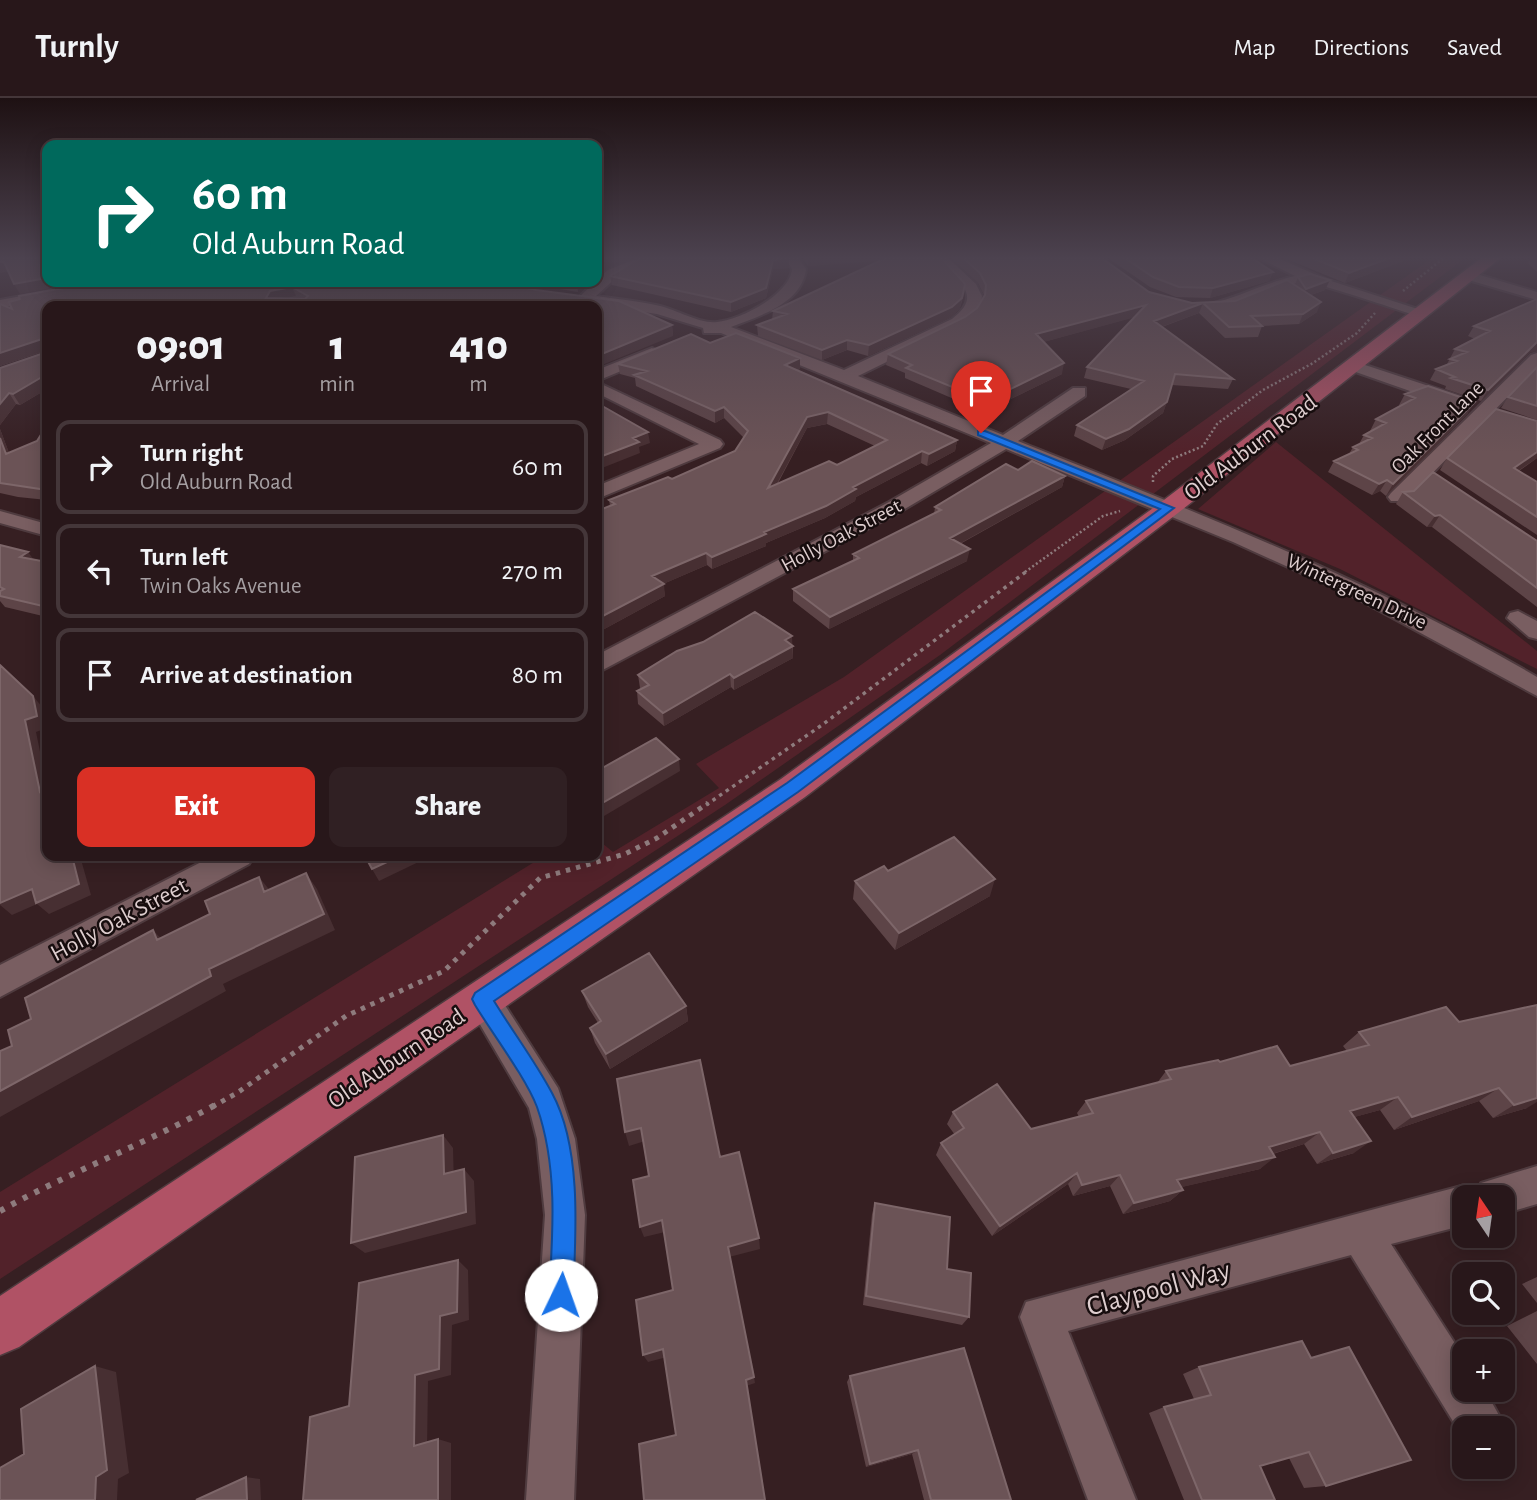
<!DOCTYPE html>
<meta charset="utf-8">
<style>
:root{--surface:#28171a;--page:#302023;--text:#f1f3f6;--muted:#a59fa2;--line:#443639;--accent:#d93025}
body{margin:0;font-family:"Alegreya Sans",sans-serif;background:var(--page);color:var(--text);height:100vh;display:flex;flex-direction:column;font-size:26px;white-space:nowrap}
*{box-sizing:border-box;margin:0}
p{font-size:23px;color:var(--muted)}
.icon{flex:none;width:38px;height:38px;fill:none;stroke:currentColor;stroke-width:2;stroke-linecap:round;stroke-linejoin:round}
.map{position:relative;flex:1;overflow:hidden}
.details{position:absolute;left:42px;top:203px;width:560px;height:560px;display:flex;flex-direction:column;background:var(--surface);border-radius:14px;box-shadow:0 4px 18px #0003,0 0 0 2px var(--line)}
.details>*{flex:none}
.hud{position:absolute;left:42px;top:42px;width:560px;height:147px;border-radius:14px;box-shadow:0 4px 18px #0003,0 0 0 2px var(--line);background:#00695c;color:#fff;overflow:hidden}
.needle{width:46px;rotate:347deg}
.controls{position:absolute;left:1452px;top:1087px;display:grid;gap:14px}
.controls a{display:grid;place-items:center;width:63px;height:63px;border-radius:14px;background:var(--surface);box-shadow:0 4px 18px #0003,0 0 0 2px var(--line);font-size:35px}
.pin{position:absolute;display:grid;place-items:center;width:60px;height:60px;color:#fff;margin:-72px -30px;border-radius:50% 50% 50% 0;rotate:-45deg;box-shadow:0 0 7px #0007}
.pin .icon{rotate:45deg}
.me{position:absolute;width:77px;margin:-38px;rotate:3deg;stroke-linejoin:round;filter:drop-shadow(0 0 5px #0008)}
.turn{display:flex;align-items:center;gap:24px;height:147px;padding:0 35px;font-size:32px}
.turn .icon{width:91px;height:91px;stroke-width:2.5}
.turn b{display:block;font-size:49px;line-height:60px}
.eta{display:flex;justify-content:space-evenly;align-items:center;height:119px;text-align:center}
.eta b{font-size:42px;font-weight:800;line-height:49px}
.cta{display:flex;gap:14px;margin-top:auto;padding:14px 35px}
.cta a{flex:1;height:80px;border-radius:14px;background:var(--accent);color:#fff;font-size:28px;font-weight:800;line-height:80px;text-align:center}
.cta a+a{background:var(--page);color:var(--text)}
ul{padding:0;list-style:none}
li{display:flex;align-items:center;gap:21px;height:94px;margin:0 14px 10px;padding:0 21px;border:4px solid var(--line);border-radius:14px}
li div{flex:1}
li b{display:block;font-size:26px}
li em{font-style:normal}
header{display:flex;align-items:center;gap:42px;box-sizing:border-box;height:98px;padding:0 35px;background:var(--surface);border-bottom:2px solid var(--line)}
header strong{font-size:33px}
nav{display:flex;gap:38px;margin-inline-start:auto;font-size:24px}
.map>svg:first-child{display:block}
</style>
<header>
<strong>Turnly</strong>
<nav><a>Map</a><a>Directions</a><a>Saved</a></nav>
</header>
<div class="map">
<svg width="1537" height="1402" viewBox="0 0 1537 1402">
<rect width="100%" height="100%" fill="#361f22"/>
<path fill="#52222a" d="M1435,158H1468L940,557L725,707L0,1181V1094L544,758H597V741L613,754L719,690L696,666L844,579Z
M1276,344L1537,553V571L1340,471L1198,411Z"/>
<g fill="none" stroke-linecap="round" stroke-linejoin="round">
<defs>
<path id="minor" d="M784,158H797L806,171C802,206 759,218 731,229L844,272L952,221C988,194 951,180 932,158H946L976,186L982,198L981,206L974,218L962,227L858,278L1003,337L1073,290H1085V298L1018,343C1195,414 1372,482 1537,579V598L1354,499L1233,444L1006,351L903,412L597,575V557L889,404L991,345L721,235H704L703,230L657,216L584,205L577,201L608,172L633,162L639,166L638,169L618,178L596,198C617,201 639,203 660,208C677,212 700,226 717,224C741,222 790,196 792,171Z
M1255,158H1273L1328,182L1430,215L1418,218C1401,213 1312,182 1303,184C1274,188 1235,218 1210,212V206C1239,199 1265,185 1295,178Z
M1470,174L1537,194V202L1465,181L1463,178Z
M97,184H124L117,188L0,210V202Z
M652,250L660,255L657,258L597,283V272Z
M1537,255V269L1405,403H1391L1388,399L1391,395L1531,257Z
M1356,264L1462,299L1464,303L1456,308L1450,307L1350,272L1348,269Z
M597,284L720,342L723,346L720,350L597,401V388L699,346L597,295Z
M0,413L47,426V438L0,425Z
M1518,513L1537,523V541L1529,539L1507,520L1510,515Z
M213,758H254L249,766L0,899V867Z
M482,886L494,890L558,990L575,1041L585,1117L574,1402H526L545,1117L537,1041L529,1010L465,901L470,890Z
M1537,1068V1106L1503,1116V1099H1465V1127L1391,1146L1465,1261V1292H1485L1506,1330L1503,1336V1330H1465V1343L1351,1157L1068,1233L1136,1402H1088L1020,1219L1026,1204L1465,1087L1478,1093L1481,1085Z"/>
<path id="major" d="M1484,158H1503L1178,415L805,699L19,1249L0,1257V1198L781,681L1160,405Z"/>
</defs>
<use href="#minor" stroke="#4f3b3f" stroke-width="4"/>
<use href="#major" stroke="#4f3b3f" stroke-width="3"/>
<path stroke="#8e7b7d" stroke-width="2.5" stroke-dasharray="2 2.5" stroke-linecap="butt" d="M1403,193L1446,158
M1153,384V378L1172,361L1203,348L1217,326L1263,292L1313,265L1357,235L1375,215
M1025,474L1103,418L1120,413"/>
<path stroke="#8e7b7d" stroke-width="3.5" stroke-dasharray="3.5 4.5" stroke-linecap="butt" d="M706,707L822,627L1027,473"/>
<path stroke="#8e7b7d" stroke-width="5" stroke-dasharray="4.5 6" stroke-linecap="butt" d="M212,1009L237,995L346,918L444,873L540,780L625,756L657,740L708,705"/>
<path stroke="#8e7b7d" stroke-width="6" stroke-dasharray="5 8" stroke-linecap="butt" d="M0,1113C70,1074 145,1046 215,1007"/>
<use href="#minor" fill="#795e61" fill-rule="evenodd"/>
<use href="#major" fill="#b05265" fill-rule="evenodd"/>
</g>
<path fill="#5d4447" fill-rule="evenodd" d="M597,158H788L789,170L773,171L766,200L731,214L612,187L610,178L637,162L634,160L607,170L597,179Z
M801,158H940L964,196L960,210L951,219L868,258L847,252L822,262L758,238L757,227L772,222L773,213L881,162L808,168Z
M949,158H1099L1149,194L1192,205L1235,203L1295,187L1298,179L1325,192L1311,197L1317,214L1299,226L1262,228L1258,239L1225,240L1199,215L1162,229L1233,281L1228,291L1172,287L1163,315L1125,342L1102,352L1074,338L1077,327L1131,291L1084,280L1087,269L1134,219L1043,244L1062,276L984,314L905,280V275L886,267L888,256L965,219L977,210L984,199V197L978,185Z
M1101,158H1249L1273,174L1269,183L1210,200L1176,199L1150,189L1108,160Z
M1279,158H1416L1345,185Z
M1532,158H1537V174L1528,165Z
M97,184H503L672,227L673,238L597,208H47V291L20,307L16,306L0,327V270L41,256L42,254L0,268V206L12,211Z
M517,184H577L578,194Z
M1537,201L1529,255L1481,303L1445,291L1446,288L1430,282L1436,271L1446,268L1455,251L1475,241L1468,238L1474,228Z
M710,245L800,271L798,272L957,342L955,353L927,368L921,365L856,399L855,403L825,420L766,445V448L712,471L707,467L663,486L665,498L597,535V413L610,408L609,402L672,381L735,353L744,340L724,320L715,325L636,288L635,280L620,276L618,266ZM827,326L875,348L837,367L777,387L807,330Z
M1537,269V322L1501,310L1508,299Z
M1405,296L1468,315L1386,398L1380,393L1372,397L1328,374L1334,363L1349,356L1353,349L1359,346L1364,337L1371,333H1370L1376,321L1400,308L1399,307Z
M1537,323V360L1519,373L1537,384V437L1440,372L1447,360Z
M47,327V402L18,399L0,395V331L9,355L37,343Z
M1018,372L1065,378L1062,389L960,446L967,463L829,531L793,503V491L853,463V456L934,416L935,409Z
M1403,394L1537,443V509L1432,429H1427L1396,406Z
M0,447L34,461L47,464V519L5,509L0,503Z
M792,547L793,548V560L734,592L731,589L664,628L638,606L637,593L641,591L640,590L638,577Z
M888,773L990,798L895,852L853,801L855,783Z
M582,893L686,908L688,923L610,971L595,945L590,930L598,925L588,909Z
M1446,909L1527,1010L1493,1020L1479,1003L1394,1032L1380,1012L1354,1019V1055L1317,1066L1304,1046L1273,1056L1260,1071L1181,1089L1183,1092L1170,1103L1123,1116L1110,1088L1073,1098L1068,1086L992,1138L936,1057L941,1045L955,1037L947,1026L953,1014L1031,1031L1079,1019L1077,1015L1086,1003L1157,985L1166,973L1220,964L1290,968L1347,953L1343,948L1359,934Z
M875,1105L947,1171L969,1219L962,1227L863,1207L872,1116Z
M1537,1179V1205L1522,1186Z
M1537,1213V1266L1507,1228Z
M1302,1243L1326,1388L1304,1390L1289,1360L1260,1368L1275,1402H1184L1149,1315L1164,1309L1194,1301L1183,1276L1199,1269Z
M850,1278L1011,1402H924L912,1356L866,1369L847,1284Z"/>
<path fill="#472f32" d="M611,158H634V160L607,170L597,179V168L606,160Z
M814,158H904V161L808,168V159Z
M1395,158H1416L1345,185L1349,175Z
M789,160V170L773,171L766,200L731,214V204L773,162Z
M0,164H4L10,173L0,175Z
M1273,174L1269,183L1210,200L1213,190Z
M47,180V184H84L20,196L14,186Z
M1330,182L1325,192L1302,200L1306,191Z
M965,186L960,210L951,219L868,258L869,247Z
M292,189L296,198L274,202L266,200L270,193Z
M1321,204L1317,214L1299,226L1303,216Z
M1203,205L1199,215L1150,233L1154,223Z
M1146,207L1143,217L1033,247L1036,236Z
M672,227L673,238L597,269V258Z
M42,241L47,252L0,268V255Z
M847,242V252L822,262V252Z
M1537,244V253L1529,255L1481,303L1488,292Z
M800,260V271L785,277V267Z
M1064,265L1062,276L984,314L986,303Z
M47,276V291L20,307L13,296Z
M9,295L16,306L0,327V306Z
M1167,304L1163,315L1125,342L1102,352L1106,341Z
M1475,304L1468,315L1386,398L1393,386Z
M724,309V320L715,325V313Z
M828,314L827,326L807,330L768,402V390L807,319Z
M0,331L14,368L6,356L0,340Z
M648,334L650,345L639,349L640,355L597,372V360L633,340Z
M957,342L955,353L927,368L929,356Z
M922,353L921,365L856,399L855,403L825,420L766,445V448L712,471V459L853,389Z
M1537,354V360L1506,381L1514,370Z
M1065,378L1062,389L948,452L950,440Z
M1387,382L1380,393L1372,397L1379,386Z
M1440,417L1432,429H1427L1435,418Z
M970,451L967,463L829,531L830,519Z
M28,454L37,466L20,459Z
M706,455L707,467L654,490L652,478Z
M664,486L665,498L597,535V521Z
M792,538L793,560L734,592V580Z
M730,576L731,589L664,628L663,615Z
M33,598L43,610L47,627V630L36,634L47,688V703L40,694L25,622Z
M679,661L680,673L599,721L597,708Z
M72,758H80L91,797L49,816L37,806L12,817L0,807V805Z
M167,758H177L170,761Z
M400,758H431L379,783L372,771Z
M306,775L317,791L335,832L223,886L226,893L0,1019V993L209,871Z
M259,779L272,795L264,794Z
M995,781L990,798L895,852L899,835Z
M153,832L168,848L157,842Z
M686,908L688,923L610,971L606,956Z
M1499,990L1479,1003L1394,1032L1412,1019Z
M1398,999L1380,1012L1333,1025L1350,1013Z
M1537,1000V1004L1527,1010L1493,1020L1514,1007Z
M641,1030L645,1043L629,1048L625,1034Z
M1320,1034L1304,1046L1255,1061L1269,1049Z
M443,1037L453,1050L454,1088L444,1076Z
M1371,1043L1354,1055L1317,1066L1333,1055Z
M1275,1059L1260,1071L1165,1093L1177,1082Z
M464,1071L474,1083L476,1126L365,1155L351,1145Z
M1077,1075L1068,1086L992,1138L1000,1128Z
M1120,1077L1110,1088L1073,1098L1082,1087Z
M1183,1092L1170,1103L1123,1116L1134,1105Z
M662,1122L665,1134L644,1139L640,1129Z
M759,1140L760,1151L729,1159L728,1149Z
M458,1162L468,1172L469,1222L452,1227L451,1277L428,1283L427,1352L414,1348L415,1277Z
M663,1251L667,1259L648,1264L643,1257Z
M95,1268L116,1274L129,1375L118,1381L117,1402H95Z
M754,1279L755,1285L746,1288V1282Z
M438,1341L451,1345V1402H438Z
M918,1352L912,1356L866,1369L870,1366Z
M246,1379L260,1381L261,1402H247Z"/>
<path fill="#6b5356" stroke="#7d6669" stroke-width="2" fill-rule="evenodd" d="M0,158H47V180L14,186L4,164H0Z
M597,158H611L606,160L597,168Z
M640,158H788L789,160L773,162L766,190L731,204L610,178L640,160Z
M890,158H940L965,186L962,200L952,209L869,247L847,242L822,252L757,227L787,216L773,213Z
M961,158H1099L1149,194L1192,205L1235,203L1287,182L1321,204L1303,216L1251,218L1262,228L1229,229L1203,205L1154,223L1233,281L1175,276L1167,304L1129,331L1106,341L1077,327L1144,283L1087,269L1146,207L1036,236L1064,265L986,303L906,270L912,267L888,256L965,219L977,210L985,197L986,187L980,175Z
M1122,158H1249L1273,174L1213,190L1179,189L1153,179Z
M1307,158H1395L1349,175Z
M1310,176L1330,182L1306,191L1298,179Z
M97,184H503L536,192L619,203L672,227L597,258V208H47V276L13,296L9,295L0,306V270L41,256L42,241L0,255V206L12,211L9,204L20,201L19,198ZM292,189L308,198L305,201L266,200L270,193Z
M1537,201V244L1488,292L1451,280L1455,279L1436,271L1457,263L1450,261L1467,254L1455,251L1490,233L1474,228Z
M736,235L800,260L785,267L957,342L929,356L922,353L853,389L856,391L826,408L764,434L766,436L712,459L706,455L652,478L664,486L597,521V413L615,406L609,402L668,379L672,381L735,353L748,333L724,309L715,313L634,277L647,273L618,266L691,236L710,245ZM828,314L887,342L837,367L829,363L768,390L807,319Z
M1537,269V308L1508,299Z
M1428,288L1475,304L1393,386L1387,382L1379,386L1334,363L1358,352L1353,349L1372,340L1364,337L1386,325L1376,321L1415,300L1405,296Z
M597,305L648,334L633,340L639,344L597,360Z
M1496,311L1537,323V354L1514,370L1537,384V419L1447,360Z
M47,327V392L0,385V340L6,356L37,343Z
M1032,363L1065,378L950,440L970,451L830,519L793,491L859,460L853,456L941,412L935,409L1006,366L1018,372Z
M1433,374L1537,443V490L1440,417L1435,418L1403,394L1414,393Z
M0,447L28,454L20,459L47,464V509L0,498V493L4,491L0,489Z
M755,514L792,538L785,542L793,548L734,580L730,576L663,615L637,593L649,587L638,577L677,553L703,544Z
M0,567L33,598L37,618L25,622L40,694L47,691V758H72L79,786L36,805L32,791L0,805Z
M656,640L679,661L597,708V673Z
M954,739L995,781L899,835L855,783L884,768L888,773Z
M365,758H400L372,771Z
M306,775L324,816L209,871L211,878L0,993V953L12,948L8,932L31,921L25,900L153,832L157,842L210,816L205,803L259,779L264,794Z
M649,855L686,908L606,956L590,930L601,923L582,893Z
M1537,907V1000L1514,1007L1499,990L1412,1019L1398,999L1350,1013L1371,1043L1333,1055L1320,1034L1269,1049L1275,1059L1177,1082L1183,1092L1134,1105L1120,1077L1082,1087L1077,1075L1000,1128L941,1045L964,1030L953,1014L997,986L1031,1031L1093,1015L1086,1003L1171,981L1166,973L1218,962L1220,964L1277,948L1290,968L1369,947L1359,934L1446,909L1459,924Z
M700,962L720,1059L739,1054L759,1140L728,1149L754,1279L746,1282L765,1402H644L639,1346L676,1337L663,1251L643,1257L636,1202L673,1192L662,1122L640,1129L633,1082L649,1078L641,1030L625,1034L617,981Z
M443,1037L444,1076L464,1071L466,1114L351,1145L355,1059Z
M875,1105L950,1119L947,1171L971,1175L969,1219L866,1198Z
M458,1162L457,1214L440,1218L439,1271L415,1277L414,1348L438,1341V1402H303L310,1319L349,1308L359,1185Z
M1302,1243L1311,1260L1349,1249L1411,1362L1326,1388L1309,1354L1260,1368L1275,1402H1202L1164,1309L1211,1297L1199,1269Z
M964,1250L1011,1402H931L918,1352L870,1366L850,1278Z
M95,1268L107,1372L96,1379L95,1402H0V1370L24,1356L21,1311Z
M246,1379L247,1402H196Z"/>
<linearGradient id="sky" x2="0" y2="1"><stop stop-color="#1e1113"/><stop offset="0.45" stop-color="#4c424f"/><stop offset="1" stop-color="#4c424f" stop-opacity="0"/></linearGradient>
<rect width="1537" height="355" fill="url(#sky)"/>
<path fill="#1a73e8" stroke="#114b97" stroke-width="2" d="M978,333H985L1174,410L798,694L494,903C513,934 535,963 552,995C582,1050 576,1136 573,1197L569,1205L561,1209L552,1205L549,1197C553,1135 558,1069 537,1009C526,980 492,935 475,907L472,901L475,895L787,685L1160,411L978,337Z"/>
<g text-anchor="middle" stroke-width="5" stroke-linejoin="round" paint-order="stroke">
<g font-size="21" fill="#dececf" stroke="#170d0e">
<text transform="translate(1437 329) rotate(-45)" y="7">Oak Front Lane</text>
<text transform="translate(841 437) rotate(-28)" y="7">Holly Oak Street</text>
<text transform="translate(1357 493) rotate(25)" y="7">Wintergreen Drive</text>
</g>
<g font-size="24" fill="#dececf" stroke="#170d0e">
<text transform="translate(1250 349) rotate(-37)" y="8">Old Auburn Road</text>
<text transform="translate(119 821) rotate(-28)" y="8">Holly Oak Street</text>
<text transform="translate(396 960) rotate(-34)" y="8">Old Auburn Road</text>
</g>
<g font-size="28" fill="#dececf" stroke="#170d0e">
<text transform="translate(1158 1189) rotate(-15)" y="10">Claypool Way</text>
</g>
</g>
</svg>
<div class="controls">
<a><svg class="needle" viewBox="-14 -14 28 28"><path d="M0-13l5 13h-10z" fill="#e53935"/><path d="M0 13l5-13h-10z" fill="#a59fa2"/></svg></a>
<a><svg class="icon" aria-label="search" viewBox="0 0 24 24"><circle cx="10" cy="10" r="6"/><path d="M15 15l6 6"/></svg></a>
<a>+</a>
<a>−</a>
</div>
<div class="pin" style="left:981px;top:335px;background:#d93025"><svg class="icon" aria-label="arrive" viewBox="0 0 24 24"><path d="M6 21V4h12l-3 4 3 4H6"/></svg></div>
<svg class="me" style="left:561px;top:1197px" viewBox="-20 -20 40 40"><circle r="19" fill="#fff"/><path d="M0-13L10 11 0 6-10 11z" fill="#1a73e8"/></svg>
<div class="hud">
<div class="turn"><svg class="icon" aria-label="right" viewBox="0 0 24 24"><path d="M7 20v-9h11M14 6l5 5-5 5"/></svg><div><b>60 m</b>Old Auburn Road</div></div>
</div>
<section class="details">
<div class="eta">
<div><b>09:01</b><p>Arrival</p></div>
<div><b>1</b><p>min</p></div>
<div><b>410</b><p>m</p></div>
</div>
<ul>
<li><svg class="icon" aria-label="right" viewBox="0 0 24 24"><path d="M7 20v-9h11M14 6l5 5-5 5"/></svg><div><b>Turn right</b><p>Old Auburn Road</p></div><em>60 m</em></li>
<li><svg class="icon" aria-label="left" viewBox="0 0 24 24"><path d="M17 20v-9H6M10 6l-5 5 5 5"/></svg><div><b>Turn left</b><p>Twin Oaks Avenue</p></div><em>270 m</em></li>
<li><svg class="icon" aria-label="arrive" viewBox="0 0 24 24"><path d="M6 21V4h12l-3 4 3 4H6"/></svg><div><b>Arrive at destination</b></div><em>80 m</em></li>
</ul>
<div class="cta"><a>Exit</a><a>Share</a></div>
</section>
</div>
